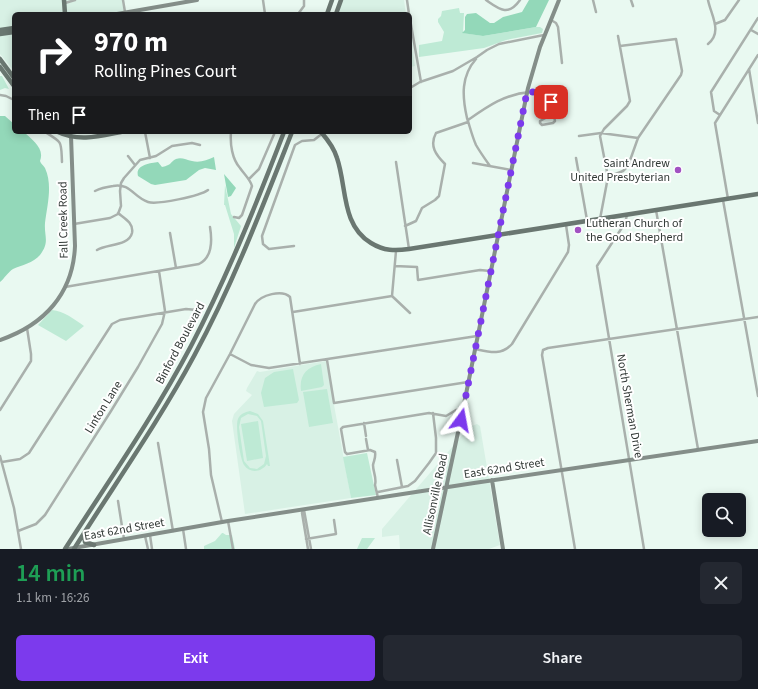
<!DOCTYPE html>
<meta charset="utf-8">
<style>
:root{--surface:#171b24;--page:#242831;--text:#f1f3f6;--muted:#9ea1a6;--accent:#7c3aed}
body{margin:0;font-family:"Source Sans 3",sans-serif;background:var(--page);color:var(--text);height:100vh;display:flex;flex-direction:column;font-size:15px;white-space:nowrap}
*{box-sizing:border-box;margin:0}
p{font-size:13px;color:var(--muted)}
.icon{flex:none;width:22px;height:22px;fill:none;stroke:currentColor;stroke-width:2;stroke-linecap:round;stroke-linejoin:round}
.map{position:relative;height:549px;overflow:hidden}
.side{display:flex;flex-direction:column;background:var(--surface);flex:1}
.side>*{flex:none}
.hud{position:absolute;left:12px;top:12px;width:400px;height:122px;border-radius:6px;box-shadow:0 2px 10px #0003;background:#202124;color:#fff;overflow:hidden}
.fabs{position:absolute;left:702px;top:493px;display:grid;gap:8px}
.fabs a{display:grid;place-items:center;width:44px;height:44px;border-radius:6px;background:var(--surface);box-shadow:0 2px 10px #0003;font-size:20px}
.pin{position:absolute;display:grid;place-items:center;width:34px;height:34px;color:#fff;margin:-17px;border-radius:8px;box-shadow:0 2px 6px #0006}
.me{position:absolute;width:44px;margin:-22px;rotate:13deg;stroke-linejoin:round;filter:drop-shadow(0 0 3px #0008)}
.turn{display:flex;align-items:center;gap:14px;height:84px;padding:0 16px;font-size:18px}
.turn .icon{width:52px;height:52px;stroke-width:2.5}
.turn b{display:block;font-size:28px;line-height:34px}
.then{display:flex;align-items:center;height:38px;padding:0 16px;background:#0003;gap:8px;font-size:15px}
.round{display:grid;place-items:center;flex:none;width:42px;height:42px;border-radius:6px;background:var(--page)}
.summary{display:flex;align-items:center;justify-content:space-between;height:68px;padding:0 16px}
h1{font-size:24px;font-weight:600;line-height:30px;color:#1e9e55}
.button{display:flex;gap:8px;margin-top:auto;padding:8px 16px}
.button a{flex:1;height:46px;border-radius:6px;background:var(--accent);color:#fff;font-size:16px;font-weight:600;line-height:46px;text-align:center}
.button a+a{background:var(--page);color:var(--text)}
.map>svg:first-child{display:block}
</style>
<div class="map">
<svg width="758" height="549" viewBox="0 0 758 549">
<rect width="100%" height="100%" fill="#e9f9f1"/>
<path fill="#d8f1e5" d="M0,0H122L124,14H14V71L0,54Z
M343,0H404L406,14H338Z
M410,39L415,66L410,67Z
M326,361L351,498L245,514L232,421L234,414L252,395L246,391L247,388L257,371L260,372Z
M477,424L480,426L500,545L489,549H400L399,535L382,537V529L465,432H467L472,426Z"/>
<path fill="#beead5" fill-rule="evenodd" d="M459,8L460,13H464L463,33L483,36L536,27H540L543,29L542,33L506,40L484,48L419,57V45L442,41L444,32L438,22V19L441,16L442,11Z
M0,76H2L9,89L5,88L0,90Z
M225,185L231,214L241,226L234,248V234L225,205H224Z
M52,310C64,311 74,319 84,326L66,341L38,325Z
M321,364L324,385L322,387L301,391C299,376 306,367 321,364Z
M293,369L299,400L297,403L264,407L261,393L265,378L274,372Z
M327,389L333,423L309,427L303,392Z
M250,411L258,414L263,421L270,466H268L267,464C262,472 250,474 244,465C240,459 235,425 238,419C240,414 245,412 250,411ZM248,414L257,416L261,421L266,456L264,464L257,469L250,468L244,461L239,427L241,418Z
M258,421L263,458L247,461L241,424Z
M367,453L376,495L351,498L343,457Z
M222,533H223L226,535H232L235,549H204V546L215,541Z
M362,538H375L367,549H357Z"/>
<path fill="#93d8b9" d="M529,0H549L536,27L483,36L462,33L465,30V17L467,14L476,13L490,23H494L503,17L522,12Z
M0,116H5L14,124V132H24C32,140 45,148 40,161C41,164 43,165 45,168C53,185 47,206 45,223C44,237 50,242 40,255C33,263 22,265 13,269C8,272 4,279 0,282Z
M214,157L216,170L205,168L199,170L186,180L155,185L151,184L138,176C135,165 150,163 158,162L162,167C172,165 170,162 176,159C182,157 186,160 192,161C200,163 207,160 214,157Z
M224,174L236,188L231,196L228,197Z"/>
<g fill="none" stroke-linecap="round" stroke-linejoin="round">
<path stroke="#a9b0ac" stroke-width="2.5" d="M123,0L125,12
M263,0L265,14
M407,0L409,14
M486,0C499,9 508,17 520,0
M593,0L596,12
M631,0L633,6
M708,0C711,15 723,32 708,44
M65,3L75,0
M298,14L304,6V0
M410,19L421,82
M551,20L556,23L558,27L562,63
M715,24L725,20L739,0
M751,30L758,34
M476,59C461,76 462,96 467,118C470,127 472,136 476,145C480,152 485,159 490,166
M749,69L758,123
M410,88L420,82L453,71L477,57L487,50L499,44L544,35
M0,95L6,96L14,100
M720,115L714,111L711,92L758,18
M468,120C488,106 505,94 530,92C537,92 543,92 548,97C554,102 553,113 555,121L553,123L542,125L540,123V121L549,116L552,107
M45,132C63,143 61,141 62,162
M145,132L150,158
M231,132C230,144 232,159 240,168C244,174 250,179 252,186L242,215L239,218L234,217
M579,136L601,133L638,138
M128,156L135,165
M576,158L587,220
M396,162L409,249
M473,163L511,170
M608,177L623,171L628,166L638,138L681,75L682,71L676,39L620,46
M249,179L259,169L275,132
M95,191C101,188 106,187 113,186C131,183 133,197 148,202C157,205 200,196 208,190
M728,199L715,123L758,55
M723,200L758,396
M656,210L698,449
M627,215L625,223L597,266L644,549
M600,219L608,177L600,136L604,129L627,106L630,101L618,36
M74,224L110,218L118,214L121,206L120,191L121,183L124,178L140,160L156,156L172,146L192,143L200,145
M405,226L416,221L422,208L435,200L439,196L445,164C436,155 429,146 436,133L468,122
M170,233L176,268
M294,246L269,249L263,244L262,236L295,145L302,141L314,140L323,133
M97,250C107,244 129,246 132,233C134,223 124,218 118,213
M395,266L417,267L418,280L480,270L490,271
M65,287L199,264C213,257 212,239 210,227
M392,296L396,251
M392,296L410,313
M293,312L392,296
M475,349C489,352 501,356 512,344L568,252L569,245L566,225
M230,354L251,365L269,368L477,336
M327,360L334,403L468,382
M0,410L31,361V354L27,328
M364,423L366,436
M366,439L368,450
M158,443L173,531
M0,456L14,508L21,549
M397,460L402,487
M2,462L20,459L29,453L112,324L120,320L186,309L197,310
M378,492L408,486L415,481L429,463L436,453V438L433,413
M378,498L375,485C377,478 373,472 373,465C374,460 376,458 375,452L370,450L347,454L345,452L341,429L343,427L429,413L446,416L456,410L463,409
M118,501L124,539
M303,510L302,513L308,549
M304,510L311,549
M228,521L233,549
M222,522L211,475L209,449L203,412L206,398L230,354L255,304C261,295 282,289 290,297L300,364
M183,529L186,549
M18,531L36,524L45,515L111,411L138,367L162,324L165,311L159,271
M150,535L152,549
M145,536L148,549
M306,539L336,534L334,520
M575,549L542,355L543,350L548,348L758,317"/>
<path stroke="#848e89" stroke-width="4" d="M117,14L197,0
M0,340C44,325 73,294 75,246L71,136
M492,480L503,549
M68,549L228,521L474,483L758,441
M433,549L463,409L528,88L540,47L559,0"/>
<path stroke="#6a7771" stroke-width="4.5" d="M64,0L65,14
M327,14L332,0
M336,14L341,0
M0,30L14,28
M0,34L14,32
M0,59L14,78
M0,67L14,86
M58,132C79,142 100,136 121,132
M321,132C328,140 334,148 337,158C347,187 341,225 371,243C384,251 395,251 409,249L758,194
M84,535L85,542L94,545
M65,549C108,482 154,416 191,346C227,277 256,205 284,132
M74,549C114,485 158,423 194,356C233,284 262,208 292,132"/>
</g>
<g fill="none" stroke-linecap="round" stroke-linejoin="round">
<path stroke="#7c3aed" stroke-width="7" stroke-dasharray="0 12.6" d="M461,420L527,92C538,92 546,92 551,102"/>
</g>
<g fill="#a152c2" stroke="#fff" stroke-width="1.5">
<circle cx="678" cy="170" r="4"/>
<circle cx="578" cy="230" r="4"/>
</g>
<g text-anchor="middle" stroke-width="4" stroke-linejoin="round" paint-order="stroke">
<g font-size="12" fill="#323936" stroke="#fff" text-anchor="end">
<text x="670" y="167">Saint Andrew<tspan x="670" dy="14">United Presbyterian</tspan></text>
<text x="586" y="227" text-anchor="start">Lutheran Church of<tspan x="586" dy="14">the Good Shepherd</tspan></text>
</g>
<g font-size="12" fill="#323936" stroke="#fff">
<text transform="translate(63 220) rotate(-91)" y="4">Fall Creek Road</text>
<text transform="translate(180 343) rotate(-62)" y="4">Binford Boulevard</text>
<text transform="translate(630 406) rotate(80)" y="4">North Sherman Drive</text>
<text transform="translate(103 407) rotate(-58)" y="4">Linton Lane</text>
<text transform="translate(504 468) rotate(-9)" y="4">East 62nd Street</text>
<text transform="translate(435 494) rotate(-78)" y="4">Allisonville Road</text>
<text transform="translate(124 529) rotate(-10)" y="4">East 62nd Street</text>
</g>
</g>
</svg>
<div class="fabs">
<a><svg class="icon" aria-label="search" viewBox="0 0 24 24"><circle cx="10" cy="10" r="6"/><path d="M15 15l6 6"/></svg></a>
</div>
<div class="pin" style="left:551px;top:102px;background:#d93025"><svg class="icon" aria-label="arrive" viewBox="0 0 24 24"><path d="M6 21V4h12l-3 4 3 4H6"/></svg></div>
<svg class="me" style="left:461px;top:420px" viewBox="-20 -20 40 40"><path d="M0-17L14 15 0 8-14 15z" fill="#7c3aed" stroke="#fff" stroke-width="4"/></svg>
<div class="hud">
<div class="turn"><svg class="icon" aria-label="right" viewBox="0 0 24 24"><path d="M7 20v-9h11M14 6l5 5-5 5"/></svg><div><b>970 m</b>Rolling Pines Court</div></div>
<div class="then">Then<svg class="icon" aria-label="arrive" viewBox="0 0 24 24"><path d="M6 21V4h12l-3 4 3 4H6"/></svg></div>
</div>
</div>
<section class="side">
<div class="summary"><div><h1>14 min</h1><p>1.1 km · 16:26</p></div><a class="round"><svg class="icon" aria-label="close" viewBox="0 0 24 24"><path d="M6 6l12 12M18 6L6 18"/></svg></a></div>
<div class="button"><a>Exit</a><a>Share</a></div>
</section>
